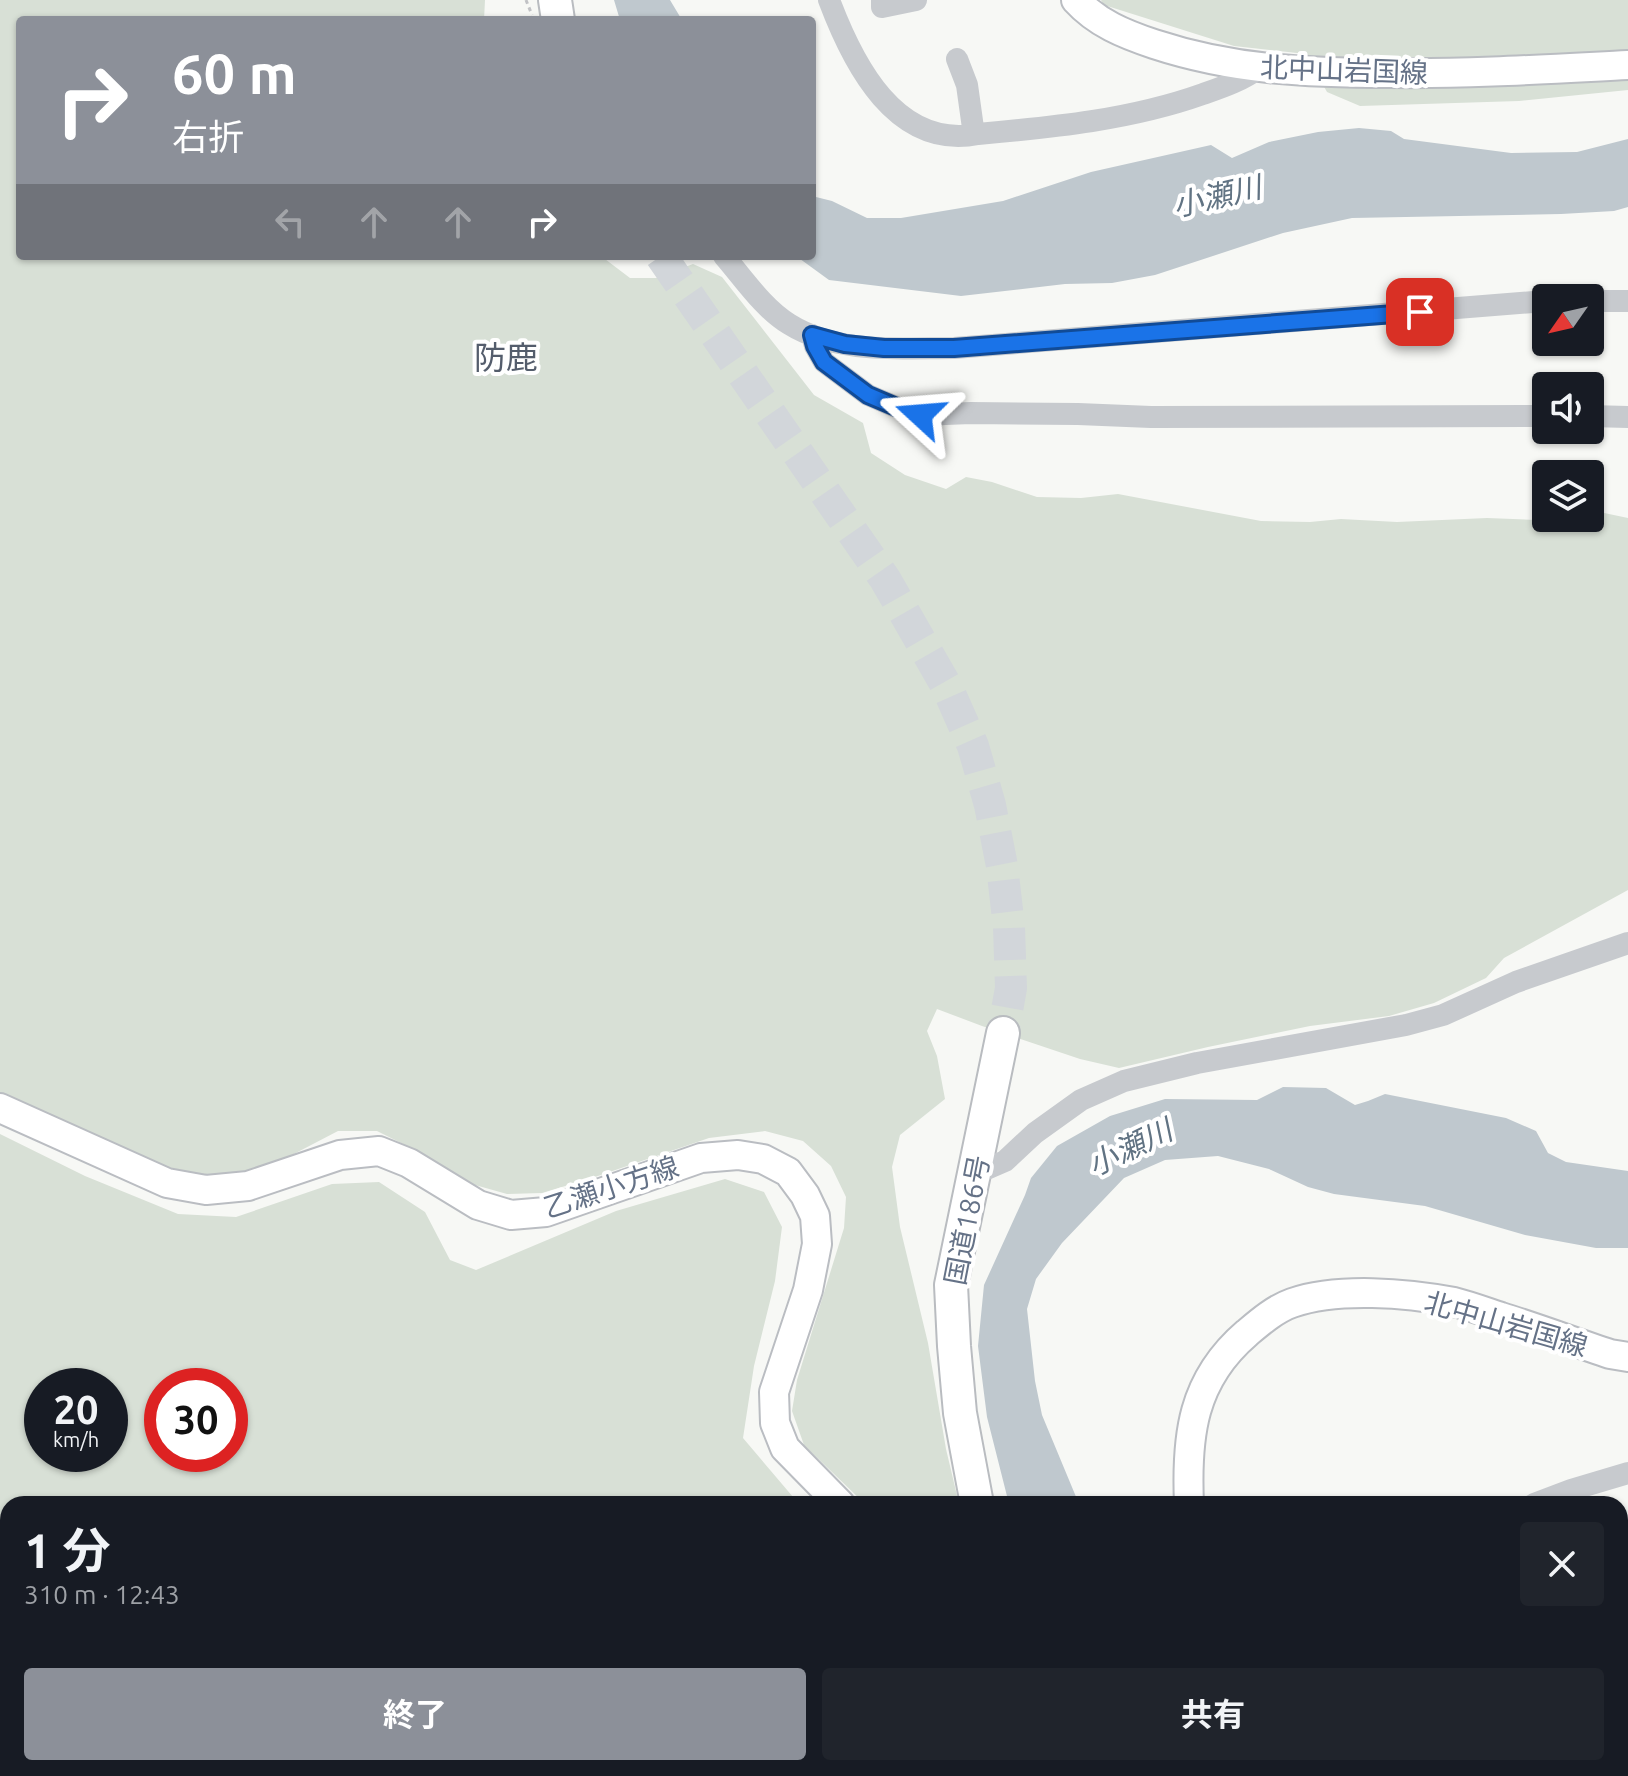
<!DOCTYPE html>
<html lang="ja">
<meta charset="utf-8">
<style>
:root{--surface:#171b24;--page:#20242c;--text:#f1f3f6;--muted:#9ea1a6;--accent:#8c9099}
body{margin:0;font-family:Ubuntu,"Noto Sans JP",sans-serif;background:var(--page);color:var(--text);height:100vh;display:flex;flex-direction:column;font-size:30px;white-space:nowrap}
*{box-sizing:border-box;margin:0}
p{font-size:26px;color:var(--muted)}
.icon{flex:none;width:44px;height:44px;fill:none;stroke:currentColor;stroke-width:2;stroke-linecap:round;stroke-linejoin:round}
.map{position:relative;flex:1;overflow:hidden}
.drawer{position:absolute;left:0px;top:1496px;width:1628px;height:280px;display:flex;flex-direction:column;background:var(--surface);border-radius:24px 24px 0 0;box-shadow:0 2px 6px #0004}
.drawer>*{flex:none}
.banner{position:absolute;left:16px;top:16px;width:800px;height:244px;border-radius:8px;box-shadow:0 2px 6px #0004;background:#8c9099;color:#fff;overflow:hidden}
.needle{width:52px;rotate:236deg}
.controls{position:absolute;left:1532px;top:284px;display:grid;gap:16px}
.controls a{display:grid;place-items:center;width:72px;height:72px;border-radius:8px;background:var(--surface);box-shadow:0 2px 6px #0004;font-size:40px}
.speed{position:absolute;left:24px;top:1368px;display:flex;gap:16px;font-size:40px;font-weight:700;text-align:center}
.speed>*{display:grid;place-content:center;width:104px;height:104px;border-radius:50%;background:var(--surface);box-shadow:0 2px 6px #0004;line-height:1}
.speed small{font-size:20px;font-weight:400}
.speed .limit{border:12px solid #d22;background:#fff;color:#111}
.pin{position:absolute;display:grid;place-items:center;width:68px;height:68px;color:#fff;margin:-34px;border-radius:16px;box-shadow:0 4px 12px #0006}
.me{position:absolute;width:88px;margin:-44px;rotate:289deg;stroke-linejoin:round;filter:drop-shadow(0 0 6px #0008)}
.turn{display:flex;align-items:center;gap:28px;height:168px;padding:0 24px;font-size:36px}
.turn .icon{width:104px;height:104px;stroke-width:2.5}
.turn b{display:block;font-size:56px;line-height:68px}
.lanes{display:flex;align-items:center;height:76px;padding:0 24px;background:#0003;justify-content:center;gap:40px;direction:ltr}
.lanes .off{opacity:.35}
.round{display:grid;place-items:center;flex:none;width:84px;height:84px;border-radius:8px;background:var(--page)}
.head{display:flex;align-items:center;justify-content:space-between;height:136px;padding:0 24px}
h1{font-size:48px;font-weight:700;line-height:60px}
.primary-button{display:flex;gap:16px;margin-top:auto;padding:16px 24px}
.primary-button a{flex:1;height:92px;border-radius:8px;background:var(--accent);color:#fff;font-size:32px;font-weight:700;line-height:92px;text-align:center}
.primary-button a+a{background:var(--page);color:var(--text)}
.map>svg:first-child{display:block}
</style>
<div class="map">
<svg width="1628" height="1776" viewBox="0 0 1628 1776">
<rect width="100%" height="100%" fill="#f7f8f5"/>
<path fill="#d8e0d6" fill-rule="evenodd" d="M0,0H485L484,20H20V256H601L630,278H656L693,264L722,277L814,395L863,423L871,453L905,475L946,489L966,477L992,482L1037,497L1081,498L1118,494L1261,521L1310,522L1341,519L1397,522L1487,518L1562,521L1567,518H1590V510L1628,518V890L1504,958L1486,978L1434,1003L1389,1016L1310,1026L1208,1047L1119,1068L1080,1059L982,1026L937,1009L927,1031L937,1056L945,1099L900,1135L892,1167L900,1227L928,1343L946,1449L959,1504H865L804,1445L792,1411L797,1380L844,1228L846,1197L831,1166L803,1141L765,1131L709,1138L595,1177L542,1193L507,1194L475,1185L425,1155L377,1131H338L290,1156L246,1171L207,1175L171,1168L114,1147L0,1094Z
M1101,0H1628V90L1519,101L1360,106L1327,92L1306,54L1234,46L1104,5Z
M0,1134L85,1176L178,1214L236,1217L332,1184L379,1182L425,1212L450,1260L476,1270L616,1211L725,1179L764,1192L782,1227L775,1281L754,1366L743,1438L799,1504H8V1768H882L886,1776H0ZM42,1386H110V1454H42ZM162,1386H230V1454H162Z
M1628,1562V1776H1487L1485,1768H1620V1567L1626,1565Z
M931,1768H1027L1030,1776H936Z"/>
<path fill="#bfc8ce" d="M614,0H670L682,20H620Z
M1359,128L1391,131L1404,139L1511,153L1577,152L1628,139V207L1614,211L1561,214L1352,218L1283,233L1155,275L1112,283L1065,284L961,296L829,280L796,256H812V196L832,201L867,218H901L1003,201L1091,172L1211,145L1232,158L1269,142L1318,132Z
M1283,1087L1326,1088L1355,1105L1368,1101L1385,1094L1506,1118L1536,1131L1548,1153L1566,1162L1628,1171V1248H1596L1525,1235L1425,1206L1334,1194L1308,1187L1269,1169L1218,1156L1165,1160L1124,1178L1062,1243L1036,1279L1027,1309L1035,1381L1042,1415L1079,1504H1009L987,1417L978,1346L984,1285L1025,1195L1031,1178L1057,1146L1110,1116L1165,1099L1257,1100Z
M1109,1768H1202L1207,1776H1114Z"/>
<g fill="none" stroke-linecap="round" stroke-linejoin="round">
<path stroke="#d2d6da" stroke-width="32" stroke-dasharray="32 16" stroke-linecap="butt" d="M661,256L885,579L947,687L973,746L990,805L1002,866L1009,927L1011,988L1003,1033"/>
<defs>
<path id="major" d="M1076,0C1097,23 1124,34 1154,44C1233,70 1307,73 1390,73C1469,74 1549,69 1628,65
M0,1108L167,1183L206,1190L248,1186L340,1155L379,1151L409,1163L478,1205L511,1215L546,1212L701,1158L738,1155L763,1159L788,1172L805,1195L815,1216L817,1244L808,1290L774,1392L775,1423L785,1448L840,1504
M1189,1504C1186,1436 1192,1380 1247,1333C1260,1322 1275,1309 1292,1303C1338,1287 1407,1293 1454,1302C1470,1306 1486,1312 1501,1317C1537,1328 1574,1342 1610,1354L1628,1357
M912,1768L917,1776
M1275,1768L1279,1776"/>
<path id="highway" d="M555,0L558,20
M977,1504L960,1413L954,1346L951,1285L1003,1033
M1053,1768L1057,1776"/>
</defs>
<use href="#major" stroke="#babdc2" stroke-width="32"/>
<use href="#highway" stroke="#b9bcc0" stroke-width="36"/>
<path stroke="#c1c2c5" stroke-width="3" stroke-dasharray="4 4" stroke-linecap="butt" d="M526,0L532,15"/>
<path stroke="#c7cace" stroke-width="22" d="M829,0C853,64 896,150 978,134
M882,0V7L916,0
M957,59L967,85L973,128L978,134C1054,127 1130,120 1203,94C1223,87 1241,81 1259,68
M724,256C744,279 763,308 789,324C837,354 899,348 954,348L1546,301
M1590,301H1628
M812,335L815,346L824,362L868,395L908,412L920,415L971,413L1078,414L1151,417L1546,416
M1590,416L1628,417
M975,1174L1005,1161L1035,1133L1081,1100L1124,1081L1197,1063L1406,1025L1443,1015L1516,982L1628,943
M1534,1504L1571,1490L1628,1473
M1408,1768L1411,1776"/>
<use href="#major" stroke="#fff" stroke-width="28"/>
<use href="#highway" stroke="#fff" stroke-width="32"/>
</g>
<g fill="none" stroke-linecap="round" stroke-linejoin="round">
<defs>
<path id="route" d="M920,415L908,412L868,395L824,362L815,346L812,335L845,344L884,348H954L1420,312"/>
</defs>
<use href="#route" stroke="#114b97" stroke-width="20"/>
<use href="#route" stroke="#1a73e8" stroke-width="14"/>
</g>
<g text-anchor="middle" stroke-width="8" stroke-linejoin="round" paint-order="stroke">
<g font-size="28" fill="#657287" stroke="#fff">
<text transform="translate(1344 70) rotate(2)" y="10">北中山岩国線</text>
<text transform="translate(611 1187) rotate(-18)" y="10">乙瀬小方線</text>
<text transform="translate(967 1220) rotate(-79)" y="10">国道186号</text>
<text transform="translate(1506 1324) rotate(16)" y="10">北中山岩国線</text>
</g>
<g font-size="30" font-style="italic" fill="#617383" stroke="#fff">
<text transform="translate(1217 197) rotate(-13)" y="10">小瀬川</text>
<text transform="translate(1130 1148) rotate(-26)" y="10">小瀬川</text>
</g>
<g font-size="32" fill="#545d6c" stroke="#fff">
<text x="506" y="369">防鹿</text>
</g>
</g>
</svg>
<div class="controls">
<a><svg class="needle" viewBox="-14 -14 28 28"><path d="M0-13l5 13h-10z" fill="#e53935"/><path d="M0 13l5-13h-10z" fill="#9ea1a6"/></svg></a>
<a><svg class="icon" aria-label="sound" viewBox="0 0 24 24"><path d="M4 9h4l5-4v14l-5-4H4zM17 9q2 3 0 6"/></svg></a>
<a><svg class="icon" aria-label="layers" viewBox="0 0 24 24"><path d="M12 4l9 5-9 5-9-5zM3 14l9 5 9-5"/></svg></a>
</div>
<div class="speed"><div>20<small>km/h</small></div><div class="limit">30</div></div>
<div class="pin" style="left:1420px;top:312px;background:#d93025"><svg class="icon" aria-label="arrive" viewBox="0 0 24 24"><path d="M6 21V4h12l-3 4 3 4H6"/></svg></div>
<svg class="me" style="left:920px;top:415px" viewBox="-20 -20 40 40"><path d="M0-17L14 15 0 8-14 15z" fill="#1a73e8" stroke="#fff" stroke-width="4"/></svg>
<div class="banner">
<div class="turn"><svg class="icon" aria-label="right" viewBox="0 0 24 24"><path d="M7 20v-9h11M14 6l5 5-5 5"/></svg><div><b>60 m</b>右折</div></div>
<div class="lanes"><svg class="icon off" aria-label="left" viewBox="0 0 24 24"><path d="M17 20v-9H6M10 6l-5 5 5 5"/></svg><svg class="icon off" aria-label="ahead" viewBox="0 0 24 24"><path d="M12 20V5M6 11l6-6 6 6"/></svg><svg class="icon off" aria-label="ahead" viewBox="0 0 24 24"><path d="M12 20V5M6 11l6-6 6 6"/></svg><svg class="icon" aria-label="right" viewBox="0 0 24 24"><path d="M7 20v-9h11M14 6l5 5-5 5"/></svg></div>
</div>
<section class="drawer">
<div class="head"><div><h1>1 分</h1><p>310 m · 12:43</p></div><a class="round"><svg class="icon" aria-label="close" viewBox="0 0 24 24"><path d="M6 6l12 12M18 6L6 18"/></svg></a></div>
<div class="primary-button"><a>終了</a><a>共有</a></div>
</section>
</div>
